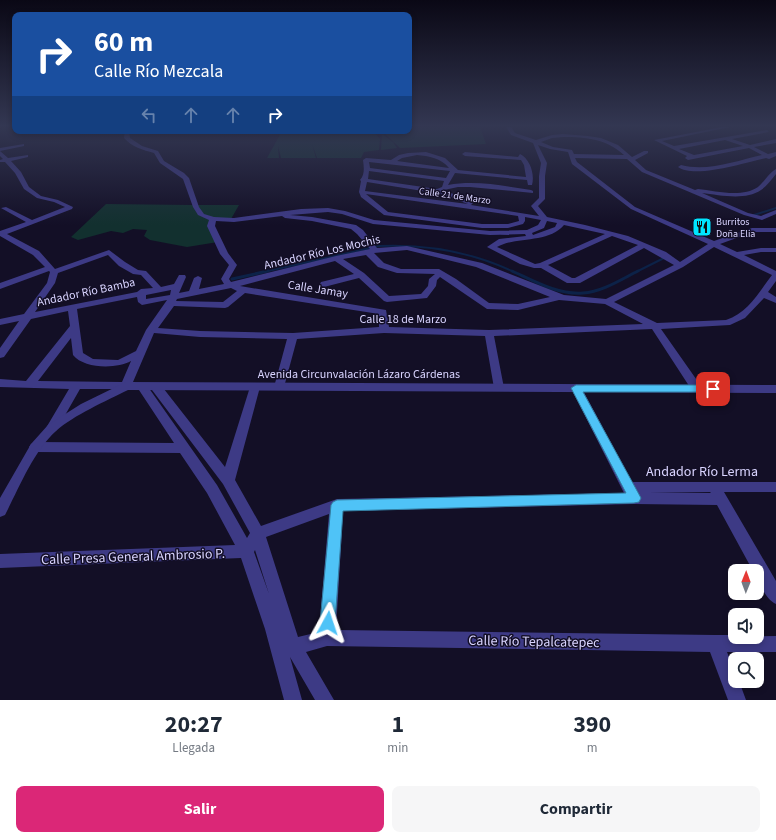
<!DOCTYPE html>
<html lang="es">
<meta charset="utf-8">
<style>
:root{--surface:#fff;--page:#f6f6f7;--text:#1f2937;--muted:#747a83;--accent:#db2777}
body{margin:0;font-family:"Source Sans 3",sans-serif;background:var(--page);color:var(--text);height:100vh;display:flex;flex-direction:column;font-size:15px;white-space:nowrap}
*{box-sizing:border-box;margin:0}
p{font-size:13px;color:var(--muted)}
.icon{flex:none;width:22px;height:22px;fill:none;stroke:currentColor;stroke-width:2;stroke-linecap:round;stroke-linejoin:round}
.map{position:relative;height:700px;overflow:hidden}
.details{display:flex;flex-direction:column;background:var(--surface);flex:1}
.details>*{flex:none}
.hud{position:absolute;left:12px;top:12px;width:400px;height:122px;border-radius:8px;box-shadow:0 2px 6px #0003;background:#1a4fa0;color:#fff;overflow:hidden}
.needle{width:26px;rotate:1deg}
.tools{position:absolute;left:728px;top:564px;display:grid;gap:8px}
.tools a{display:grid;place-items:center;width:36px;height:36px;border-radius:8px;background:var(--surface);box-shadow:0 2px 6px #0003;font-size:20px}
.pin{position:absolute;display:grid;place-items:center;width:34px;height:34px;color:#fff;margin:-17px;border-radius:8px;box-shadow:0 2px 6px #0006}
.me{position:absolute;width:44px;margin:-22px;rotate:5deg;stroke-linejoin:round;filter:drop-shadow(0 0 3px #0008)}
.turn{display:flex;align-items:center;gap:14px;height:84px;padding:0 16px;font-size:18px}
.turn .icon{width:52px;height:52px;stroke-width:2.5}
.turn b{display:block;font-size:28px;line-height:34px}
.lanes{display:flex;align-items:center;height:38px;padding:0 16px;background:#0003;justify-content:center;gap:20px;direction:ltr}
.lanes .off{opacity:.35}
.eta{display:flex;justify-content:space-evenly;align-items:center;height:68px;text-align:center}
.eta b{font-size:24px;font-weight:700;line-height:28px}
.action{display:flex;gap:8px;margin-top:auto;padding:8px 16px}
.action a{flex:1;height:46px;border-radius:8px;background:var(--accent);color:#fff;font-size:16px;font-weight:700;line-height:46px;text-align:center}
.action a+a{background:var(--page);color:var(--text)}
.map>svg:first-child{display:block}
</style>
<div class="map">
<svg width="776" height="700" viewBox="0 0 776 700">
<rect width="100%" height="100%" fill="#130f26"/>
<path fill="#12302f" d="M409,127H480L486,144L400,148L384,133L385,131H409Z
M282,131H373L380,139L379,150L364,152L361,158H317L312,144L316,158H281L278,146L279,158H267Z
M382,134L393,142L397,148L381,150Z
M106,204L194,205L198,213L212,219L218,242L187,247L150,240L144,236L147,230L133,229L123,233L111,231L78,240L71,237Z
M197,205H239L231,219H220L202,215Z"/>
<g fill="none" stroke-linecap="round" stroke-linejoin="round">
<path stroke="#0c2248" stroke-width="2" d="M754,215L776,208
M264,272L379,246C425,244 472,252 514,272
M636,272L664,258"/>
<path stroke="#0c2248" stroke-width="3" d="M512,271C534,281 558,295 583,293C602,292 622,279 638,271
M232,279L268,271"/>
<path fill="#3d3a85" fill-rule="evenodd" d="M506,127H511L515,133L536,140L552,135L563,134L588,136L601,138L618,145L632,157L644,151H648V153L635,160L646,170L695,190L698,189C716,191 742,198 758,187C764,182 769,173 776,169V174C771,180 767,186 761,190C745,201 720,195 702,193L748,213L761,216L776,210V214L762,220L744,215L642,172L627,159L575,158L577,162L635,207L714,241L752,228H776V232H753L720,244L737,252L761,248H776V252H761L744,255L776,271V281L768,292L776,297V303L764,298L745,318L730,325L661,329L701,386L702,389L701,392H693L652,329L494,336L504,388L503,391H495L494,388L485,336L384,333L297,339L284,387L283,390H275L274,387L287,339L200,337L154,333L130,389H80L56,431L52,432L48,431L46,428L69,389L0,387V379L26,381L70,326L68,311L31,319L4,357L0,358V348L19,321L0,325V319L24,314L47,283L50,272L49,271L0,289V283L45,267L33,255L0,236V231L26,222L1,208L6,207L32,220L65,207L54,202L37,198L24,189L15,173L5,162H0V160L3,159L0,156V148L24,144V146L0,151L8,158L28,155V157L11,161L21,172L29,187L41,196L58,200L73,207L72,209L7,234L39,251L55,269L109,250L125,262L138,270L146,271L161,287L174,284L179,275H185L186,277L179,293L189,291L194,278L198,276L202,278L199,289L224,284L221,279L229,265L220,254L207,226L209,220L198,215L193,207L183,179L160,163L154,153C143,150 132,147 124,138L125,131H129L130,138L142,146L158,151L164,161L184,173L189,178L199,207L204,214L214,217L234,218L301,209L328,208L345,211L374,220L490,231L527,230L538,225L541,220L525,217V221L523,224L508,228H482L384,215L361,197L359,192L361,181L360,180C365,175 364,167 363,160L366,158L391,160L399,155L408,153L426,152L445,158L458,170L526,177L524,165L521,160L465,156L462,154L465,152L518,157L520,154C530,159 535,174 532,185H528L527,180L455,173L448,185C476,180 504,186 531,190L533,191V193L470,187H458L444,190L472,202L473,203L471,205L539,216L531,206L539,198V176L541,163L533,143L511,135ZM563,137C586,137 607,139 624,155L574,154L572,150L553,147L541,142L552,138ZM538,145L550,149L568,152L572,164L631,209L708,244L680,262L666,252L628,236L585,225L547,217L538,206L545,199V176L547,163ZM417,155C429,156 441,158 449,168L397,161L402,158ZM369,162L450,171L446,178L370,168ZM369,171L444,181L442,187L437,189L368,179ZM367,182L441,194L468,204L365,191ZM366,194L518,216L519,221L508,224H482L388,212ZM328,212L342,214L373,224L490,235L525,234L526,236L499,239L487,247L520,264L534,268H541L567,283H580L644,248L674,265L606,299L564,295L482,263L407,246L377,248L363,230L356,225L312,217L290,215ZM282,216L285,218L312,221L351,229L357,234L370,249L336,256L231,282L229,279L237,265L228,253L215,226L216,221L234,222ZM547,221L557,223L555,227L533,235L532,233L544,228ZM564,225L605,234L540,263L535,264L497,247C516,236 548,244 564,225ZM612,236L638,245L575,278H572L548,265ZM714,247L772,275C759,292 748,313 726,320L657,323L614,302L683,267ZM407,250L476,267L550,297L518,304L489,303L456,279L439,269H401L384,263L374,253ZM108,255L119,266L133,274L141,275L153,288L141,289L137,292L35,312L55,283L58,273ZM366,255L378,267L397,273L435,274L429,279L428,286L421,294L389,296L364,273L343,259ZM335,261L354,274L321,282L320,284L321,286L324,287L359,278L384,301L387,302L427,298L436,286L437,280L440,277L487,309L518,310L559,300L605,304L643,324L489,330L389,327L386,310L240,286ZM231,288L237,291L223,302L176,301L177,299ZM171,290L170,295L146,299V295ZM245,293L379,314V327L293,333L200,331L158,328L174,306L225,308L228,307ZM137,297L138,302L142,305L167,300L146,330L136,351L118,360L93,359L83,353L77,309ZM71,338L73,355C84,369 117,369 131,361L122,382L38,381Z
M722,127H730L662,141L674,146L767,130L769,132L732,139L750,145L776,139V143L754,147L768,154L776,152V156L769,159L766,158C746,162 695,179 678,167L681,165C707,172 736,161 762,155L749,148L688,160L685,158L687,156L654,140ZM725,140L743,146L694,155L679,149Z
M142,383L146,384L217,485L247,538L250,533L223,484L152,390L151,387L152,384H160L225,467L250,387L251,384H259L260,387L235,480L261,526L337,499L624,493L571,388L572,385H580L632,482H776V492H724L776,581V604C766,600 757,581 757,571H753L717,505L634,504L343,511L336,630L715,635H735V637L776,636V652H727L735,672V681H739L746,700H728L710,652L327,646L306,652L334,700H315L290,657L302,700H284L265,629L241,558L0,568V554L235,545L207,493L180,453L35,452L31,450L29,447L31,444L35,442L174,443L137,387L138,384ZM649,492H711L710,493ZM329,514L319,632L298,637L266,537ZM255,550L269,594L254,552Z"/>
<path fill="#3d3a85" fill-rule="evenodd" d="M126,382L776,385V393L128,390C106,401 74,415 56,431C33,452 19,488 5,515L0,517V498L31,444L48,425L81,404Z"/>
</g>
<linearGradient id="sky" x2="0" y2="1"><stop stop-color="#0a0815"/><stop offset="0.56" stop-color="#333752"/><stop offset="1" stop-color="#333752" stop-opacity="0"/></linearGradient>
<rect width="776" height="225" fill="url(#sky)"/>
<path fill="#4fc3f7" stroke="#337fa1" d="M576,385H713L718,389L713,392H583L641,498L639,502L634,503L343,511L335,623L333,628L328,630L322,628L320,623L331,505L333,502L337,500L626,493L571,388Z"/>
<defs>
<symbol id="restaurant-square" viewBox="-11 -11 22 22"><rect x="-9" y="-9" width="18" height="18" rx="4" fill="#00e5ff" stroke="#130f26"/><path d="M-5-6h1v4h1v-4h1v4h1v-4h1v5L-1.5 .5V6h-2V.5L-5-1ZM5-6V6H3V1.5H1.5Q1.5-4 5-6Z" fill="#111"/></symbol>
</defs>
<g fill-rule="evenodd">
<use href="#restaurant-square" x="691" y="216" width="22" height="22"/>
</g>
<g text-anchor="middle" stroke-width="3" stroke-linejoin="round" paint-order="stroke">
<g font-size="10" fill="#d9d4ff" stroke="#130f26">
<text transform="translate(455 195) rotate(8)" y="4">Calle 21 de Marzo</text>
</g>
<g font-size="10" fill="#d9d4ff" stroke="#130f26" text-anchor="start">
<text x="716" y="225">Burritos<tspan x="716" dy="12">Doña Elia</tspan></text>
</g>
<g font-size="12" fill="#d9d4ff" stroke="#130f26">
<text transform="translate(322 252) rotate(-13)" y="4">Andador Río Los Mochis</text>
<text transform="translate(318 289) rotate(9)" y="4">Calle Jamay</text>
<text transform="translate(86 292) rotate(-12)" y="4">Andador Río Bamba</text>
<text x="403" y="323">Calle 18 de Marzo</text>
<text x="359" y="378">Avenida Circunvalación Lázaro Cárdenas</text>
</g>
<g font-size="14" fill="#d9d4ff" stroke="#130f26">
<text x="702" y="476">Andador Río Lerma</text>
<text transform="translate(133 556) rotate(-2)" y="5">Calle Presa General Ambrosio P.</text>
<text transform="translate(534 641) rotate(1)" y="5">Calle Río Tepalcatepec</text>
</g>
</g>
</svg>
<div class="tools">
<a><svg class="needle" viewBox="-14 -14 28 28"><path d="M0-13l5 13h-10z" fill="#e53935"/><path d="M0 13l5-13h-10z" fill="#747a83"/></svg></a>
<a><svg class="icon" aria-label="sound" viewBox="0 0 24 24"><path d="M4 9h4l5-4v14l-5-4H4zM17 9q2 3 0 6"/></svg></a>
<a><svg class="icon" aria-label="search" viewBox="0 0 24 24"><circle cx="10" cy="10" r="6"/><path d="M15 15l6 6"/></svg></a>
</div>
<div class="pin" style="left:713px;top:389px;background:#d93025"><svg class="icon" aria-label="arrive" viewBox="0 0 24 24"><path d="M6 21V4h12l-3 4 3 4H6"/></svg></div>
<svg class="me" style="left:328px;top:623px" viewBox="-20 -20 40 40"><path d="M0-17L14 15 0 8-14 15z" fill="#4fc3f7" stroke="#fff" stroke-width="4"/></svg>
<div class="hud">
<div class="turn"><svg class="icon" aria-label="right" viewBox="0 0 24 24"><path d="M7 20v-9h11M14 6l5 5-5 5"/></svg><div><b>60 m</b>Calle Río Mezcala</div></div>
<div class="lanes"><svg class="icon off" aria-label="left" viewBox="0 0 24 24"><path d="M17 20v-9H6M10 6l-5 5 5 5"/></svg><svg class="icon off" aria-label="ahead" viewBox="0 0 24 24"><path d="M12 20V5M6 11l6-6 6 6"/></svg><svg class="icon off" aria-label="ahead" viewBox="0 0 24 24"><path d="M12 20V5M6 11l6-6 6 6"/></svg><svg class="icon" aria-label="right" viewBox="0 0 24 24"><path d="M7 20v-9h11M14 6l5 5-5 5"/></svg></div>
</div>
</div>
<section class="details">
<div class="eta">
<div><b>20:27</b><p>Llegada</p></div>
<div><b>1</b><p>min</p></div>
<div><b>390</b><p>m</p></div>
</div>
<div class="action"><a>Salir</a><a>Compartir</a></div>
</section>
